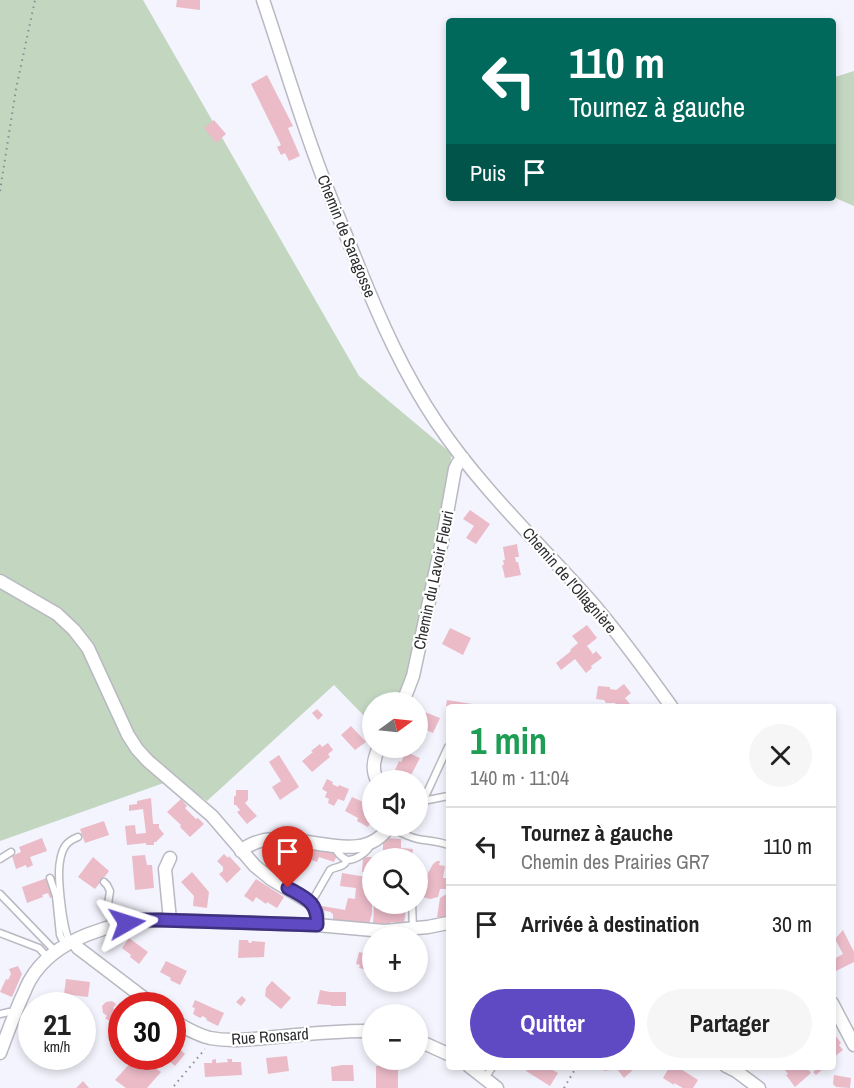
<!DOCTYPE html>
<html lang="fr">
<meta charset="utf-8">
<style>
:root{--surface:#fff;--page:#f6f6f6;--text:#222;--muted:#767676;--line:#e0e0e0;--accent:#604ac3}
body{margin:0;font-family:"Archivo Narrow",sans-serif;background:var(--page);color:var(--text);height:100vh;display:flex;flex-direction:column;font-size:22px;white-space:nowrap}
*{box-sizing:border-box;margin:0}
p{font-size:20px;color:var(--muted)}
.icon{flex:none;width:33px;height:33px;fill:none;stroke:currentColor;stroke-width:2;stroke-linecap:round;stroke-linejoin:round}
.map{position:relative;flex:1;overflow:hidden}
.panel{position:absolute;left:446px;top:704px;width:390px;height:366px;display:flex;flex-direction:column;background:var(--surface);border-radius:6px;box-shadow:0 3px 9px #0003}
.panel>*{flex:none}
.hud{position:absolute;left:446px;top:18px;width:390px;height:183px;border-radius:6px;box-shadow:0 3px 9px #0003;background:#00695c;color:#fff;overflow:hidden}
.needle{width:39px;rotate:75deg}
.controls{position:absolute;left:362px;top:692px;display:grid;gap:12px}
.controls a{display:grid;place-items:center;width:66px;height:66px;border-radius:50%;background:var(--surface);box-shadow:0 3px 9px #0003;font-size:30px}
.speed{position:absolute;left:18px;top:992px;display:flex;gap:12px;font-size:30px;font-weight:700;text-align:center}
.speed>*{display:grid;place-content:center;width:78px;height:78px;border-radius:50%;background:var(--surface);box-shadow:0 3px 9px #0003;line-height:1}
.speed small{font-size:15px;font-weight:400}
.speed .limit{border:9px solid #d22;background:#fff;color:#111}
.pin{position:absolute;display:grid;place-items:center;width:51px;height:51px;color:#fff;margin:-62px -26px;border-radius:50% 50% 50% 0;rotate:-45deg;box-shadow:0 0 6px #0007}
.pin .icon{rotate:45deg}
.me{position:absolute;width:66px;margin:-33px;rotate:84deg;stroke-linejoin:round;filter:drop-shadow(0 0 4px #0008)}
.turn{display:flex;align-items:center;gap:21px;height:126px;padding:0 24px;font-size:27px}
.turn .icon{width:78px;height:78px;stroke-width:2.5}
.turn b{display:block;font-size:42px;line-height:51px}
.then{display:flex;align-items:center;height:57px;padding:0 24px;background:#0003;gap:12px;font-size:22px}
.round{display:grid;place-items:center;flex:none;width:63px;height:63px;border-radius:32px;background:var(--page)}
.head{display:flex;align-items:center;justify-content:space-between;height:102px;padding:0 24px}
h1{font-size:36px;font-weight:800;line-height:45px;color:#1e9e55}
.button{display:flex;gap:12px;margin-top:auto;padding:12px 24px}
.button a{flex:1;height:69px;border-radius:36px;background:var(--accent);color:#fff;font-size:24px;font-weight:800;line-height:69px;text-align:center}
.button a+a{background:var(--page);color:var(--text)}
ul{padding:0;list-style:none}
li{display:flex;align-items:center;gap:18px;height:78px;padding:0 24px;border-top:2px solid var(--line)}
li div{flex:1}
li b{display:block;font-size:22px}
li em{font-style:normal}
.map>svg:first-child{display:block}
</style>
<div class="map">
<svg width="854" height="1088" viewBox="0 0 854 1088">
<rect width="100%" height="100%" fill="#f3f4fd"/>
<path fill="#c2d6c0" d="M0,0H143L359,376L452,454L410,675L395,702H372V724L334,685L207,801L175,779L0,841Z
M854,71V206L833,197L832,78Z"/>
<path fill="#ebbbc8" d="M177,0H200V10L176,7Z
M267,75L293,126L288,128L300,156L289,161L285,153L281,155L277,147L281,145L251,84Z
M214,120L226,134L216,143L204,128Z
M470,510L490,524L476,544L466,538L474,526L463,519Z
M517,544L519,557H515L516,562H518L521,575L505,578L502,565H504L503,560H505L503,547Z
M587,625L597,638L587,646L593,654L596,651L602,658L591,666L592,668L586,673L575,659L561,670L556,663L571,651L570,650L578,643L572,636Z
M450,628L471,638L463,655L442,644Z
M624,684L631,693L625,698L630,704L627,706H617L615,703H606L604,700L596,699L598,686L610,687V689L616,690Z
M447,700L466,703L478,705V706H465L466,703L464,706H446Z
M317,709L323,715L318,720L312,713Z
M417,709L440,718L433,733L417,726Z
M370,725L372,727V738L370,739L363,731Z
M351,726L366,742L355,750L341,735Z
M328,743L333,750L328,754L330,757L312,772L302,761L313,752L311,751L320,744L322,747Z
M406,752L420,758L410,777L395,770L399,761L401,762Z
M279,755L299,787L280,800L272,787L281,781L269,762Z
M327,779L333,782L332,784L338,787L339,785L349,789L344,801L338,799L334,806L328,803L329,799L325,797L327,792L322,789Z
M236,790H248V800L245,803L257,816L247,824L237,812L240,810L236,805H234V797L236,795Z
M352,797L372,806V818L368,827L357,821L358,818L345,811Z
M151,798L153,824H159V828L164,834L156,842H154V845H146V843L127,845L125,826L135,825L136,834L146,833L143,809L129,811V805L137,804V801Z
M181,799L187,806L185,808L196,819L198,818L204,824L190,837L180,827L181,825L167,812Z
M104,821L109,835L85,843L80,829Z
M42,838L47,851L30,857L33,865L27,868L26,865L16,869L12,856L21,852L19,847Z
M383,838L401,839V848L413,849L412,858H383Z
M306,846L331,849L337,855L334,862L319,857L317,862L302,856Z
M224,854L228,858L229,856L241,869L227,883L219,874L223,871V867L217,861Z
M145,855L147,865H152L154,888L135,890L132,856Z
M93,857L109,871L95,889L78,877Z
M363,857H372V873L362,872Z
M437,861H440L439,865L445,866L443,878H448V889H440L438,897L430,899L423,897L428,873L433,864Z
M192,872L209,892L207,908L193,906L194,896L181,882Z
M342,873L372,878L370,895L372,896V914L369,924L336,920L333,919V914L331,913V912L321,910L322,906L345,910L348,898L355,899L356,888L340,886Z
M47,878L54,897L50,898L48,893L42,895L43,897L27,903L22,887Z
M256,879L284,897L277,908L267,902L266,904L256,897L253,902L244,896Z
M448,893V911L446,917H437L440,898Z
M374,903H384V908H390L391,903H407L404,923L391,922L390,923L373,925Z
M843,930L854,952V962L832,973V960L843,954L835,939Z
M129,938L148,952L139,964L130,957L131,955L122,948Z
M239,940H248L249,943H251L252,941L265,942L264,957L238,958Z
M359,952L372,955V971L359,968L360,965L356,964Z
M166,961L187,971L180,985L170,980L171,978L160,972Z
M18,966L22,974L12,997L0,992L6,979L8,980L11,974L9,969Z
M66,979L90,982L88,997L64,994Z
M272,981L291,998L281,1009L265,996L266,988Z
M320,990L330,992H346V1006H331V1005L317,1004Z
M242,996L246,1000L241,1006L236,1002Z
M195,1000L224,1013L218,1026L206,1020L207,1019L203,1016L200,1018L193,1014L195,1008L192,1007Z
M112,1001L116,1004L113,1008L122,1014V1030L105,1018L107,1016L103,1013L102,1006L106,1002Z
M835,1035L841,1043L839,1045L843,1050L834,1057L832,1055V1037Z
M82,1039L91,1045L78,1063L68,1056H82Z
M175,1045L185,1054L175,1066L163,1056H172V1048Z
M287,1056L289,1071L268,1074L266,1058Z
M216,1059V1063L228,1062L227,1059H232V1062H241L242,1075L205,1077L204,1063H212V1060Z
M132,1061L143,1070L149,1064L161,1072L147,1088H126L115,1080Z
M342,1065H353L354,1081H332L331,1067Z
M376,1066H398V1088H376Z
M529,1066H546L558,1073L550,1086L526,1071Z
M603,1066H637L624,1078L617,1069L604,1071Z
M670,1066H676L698,1080L693,1088H683L674,1083V1085L663,1078Z
M787,1066H806L811,1073L795,1087L786,1075L788,1074L784,1069Z
M820,1066L824,1068L816,1075L813,1072Z
M834,1075L851,1078L850,1088L836,1087L833,1084Z
M83,1081L89,1088H76Z"/>
<g fill="none" stroke-linecap="round" stroke-linejoin="round">
<defs>
<path id="service" d="M423,801L448,796
M418,803L424,799L448,747
M390,827C399,832 408,837 418,839C429,841 439,841 448,845
M335,846C335,851 342,858 347,860
M0,859L11,852
M50,878L56,896L60,935L65,945
M104,882L107,885L110,891L108,904L112,926
M0,894L56,952
M311,903L330,870C336,866 344,868 347,860C356,860 368,852 371,844
M412,903L413,929
M0,933L39,948L48,958
M70,942C63,930 59,888 59,872C59,864 61,851 66,845C69,841 73,839 78,837
M0,1014L9,1012L15,1013
M485,1078L493,1066"/>
<path id="minor" d="M263,0C281,53 297,107 316,159C329,195 344,230 358,265C380,320 404,374 437,423C480,487 537,541 588,598C618,632 645,670 671,706
M0,581L57,614L74,630L88,648L128,735L137,749L148,761L212,816L255,866L271,879L311,903L317,913V925
M403,702L413,676L442,541L455,469L458,463L463,458
M377,780C371,769 374,758 379,747
M241,851C283,815 359,877 390,825
M170,858L165,869L170,920
M74,941L78,948L86,954L153,1005
M832,1003L854,1045
M172,1020C184,1027 196,1035 210,1038C231,1042 253,1039 275,1037C307,1034 339,1030 372,1031
M417,1040L448,1054
M0,1053C7,1034 14,1015 22,997C25,991 27,985 30,980C54,938 115,921 160,920L317,925L384,931L428,927L448,923
M469,1066L497,1088
M726,1066L736,1071L759,1088"/>
</defs>
<use href="#service" stroke="#b8b9c1" stroke-width="9"/>
<use href="#minor" stroke="#b8b9c1" stroke-width="15"/>
<path stroke="#8c8c92" stroke-width="2" stroke-dasharray="1.5 4.5" stroke-linecap="butt" d="M0,191L16,89L35,0
M174,1086L205,1049
M564,1088L577,1066"/>
<use href="#service" stroke="#fff" stroke-width="6"/>
<use href="#minor" stroke="#fff" stroke-width="12"/>
</g>
<g fill="none" stroke-linecap="round" stroke-linejoin="round">
<defs>
<path id="route" d="M127,923L139,920H160L317,925C318,902 306,898 288,888"/>
</defs>
<use href="#route" stroke="#3e307f" stroke-width="15"/>
<use href="#route" stroke="#604ac3" stroke-width="10"/>
</g>
<g text-anchor="middle" stroke-width="4.5" stroke-linejoin="round" paint-order="stroke">
<g font-size="16" fill="#2d2d30" stroke="#fff">
<text transform="translate(347 236) rotate(68)" y="6">Chemin de Saragosse</text>
<text transform="translate(433 580) rotate(-78)" y="6">Chemin du Lavoir Fleuri</text>
<text transform="translate(570 580) rotate(49)" y="6">Chemin de l'Ollagnière</text>
<text transform="translate(270 1036) rotate(-4)" y="6">Rue Ronsard</text>
</g>
</g>
</svg>
<div class="controls">
<a><svg class="needle" viewBox="-14 -14 28 28"><path d="M0-13l5 13h-10z" fill="#e53935"/><path d="M0 13l5-13h-10z" fill="#767676"/></svg></a>
<a><svg class="icon" aria-label="sound" viewBox="0 0 24 24"><path d="M4 9h4l5-4v14l-5-4H4zM17 9q2 3 0 6"/></svg></a>
<a><svg class="icon" aria-label="search" viewBox="0 0 24 24"><circle cx="10" cy="10" r="6"/><path d="M15 15l6 6"/></svg></a>
<a>+</a>
<a>−</a>
</div>
<div class="speed"><div>21<small>km/h</small></div><div class="limit">30</div></div>
<div class="pin" style="left:288px;top:888px;background:#d93025"><svg class="icon" aria-label="arrive" viewBox="0 0 24 24"><path d="M6 21V4h12l-3 4 3 4H6"/></svg></div>
<svg class="me" style="left:127px;top:923px" viewBox="-20 -20 40 40"><path d="M0-17L14 15 0 8-14 15z" fill="#604ac3" stroke="#fff" stroke-width="4"/></svg>
<div class="hud">
<div class="turn"><svg class="icon" aria-label="left" viewBox="0 0 24 24"><path d="M17 20v-9H6M10 6l-5 5 5 5"/></svg><div><b>110 m</b>Tournez à gauche</div></div>
<div class="then">Puis<svg class="icon" aria-label="arrive" viewBox="0 0 24 24"><path d="M6 21V4h12l-3 4 3 4H6"/></svg></div>
</div>
<section class="panel">
<div class="head"><div><h1>1 min</h1><p>140 m · 11:04</p></div><a class="round"><svg class="icon" aria-label="close" viewBox="0 0 24 24"><path d="M6 6l12 12M18 6L6 18"/></svg></a></div>
<ul>
<li><svg class="icon" aria-label="left" viewBox="0 0 24 24"><path d="M17 20v-9H6M10 6l-5 5 5 5"/></svg><div><b>Tournez à gauche</b><p>Chemin des Prairies GR7</p></div><em>110 m</em></li>
<li><svg class="icon" aria-label="arrive" viewBox="0 0 24 24"><path d="M6 21V4h12l-3 4 3 4H6"/></svg><div><b>Arrivée à destination</b></div><em>30 m</em></li>
</ul>
<div class="button"><a>Quitter</a><a>Partager</a></div>
</section>
</div>
